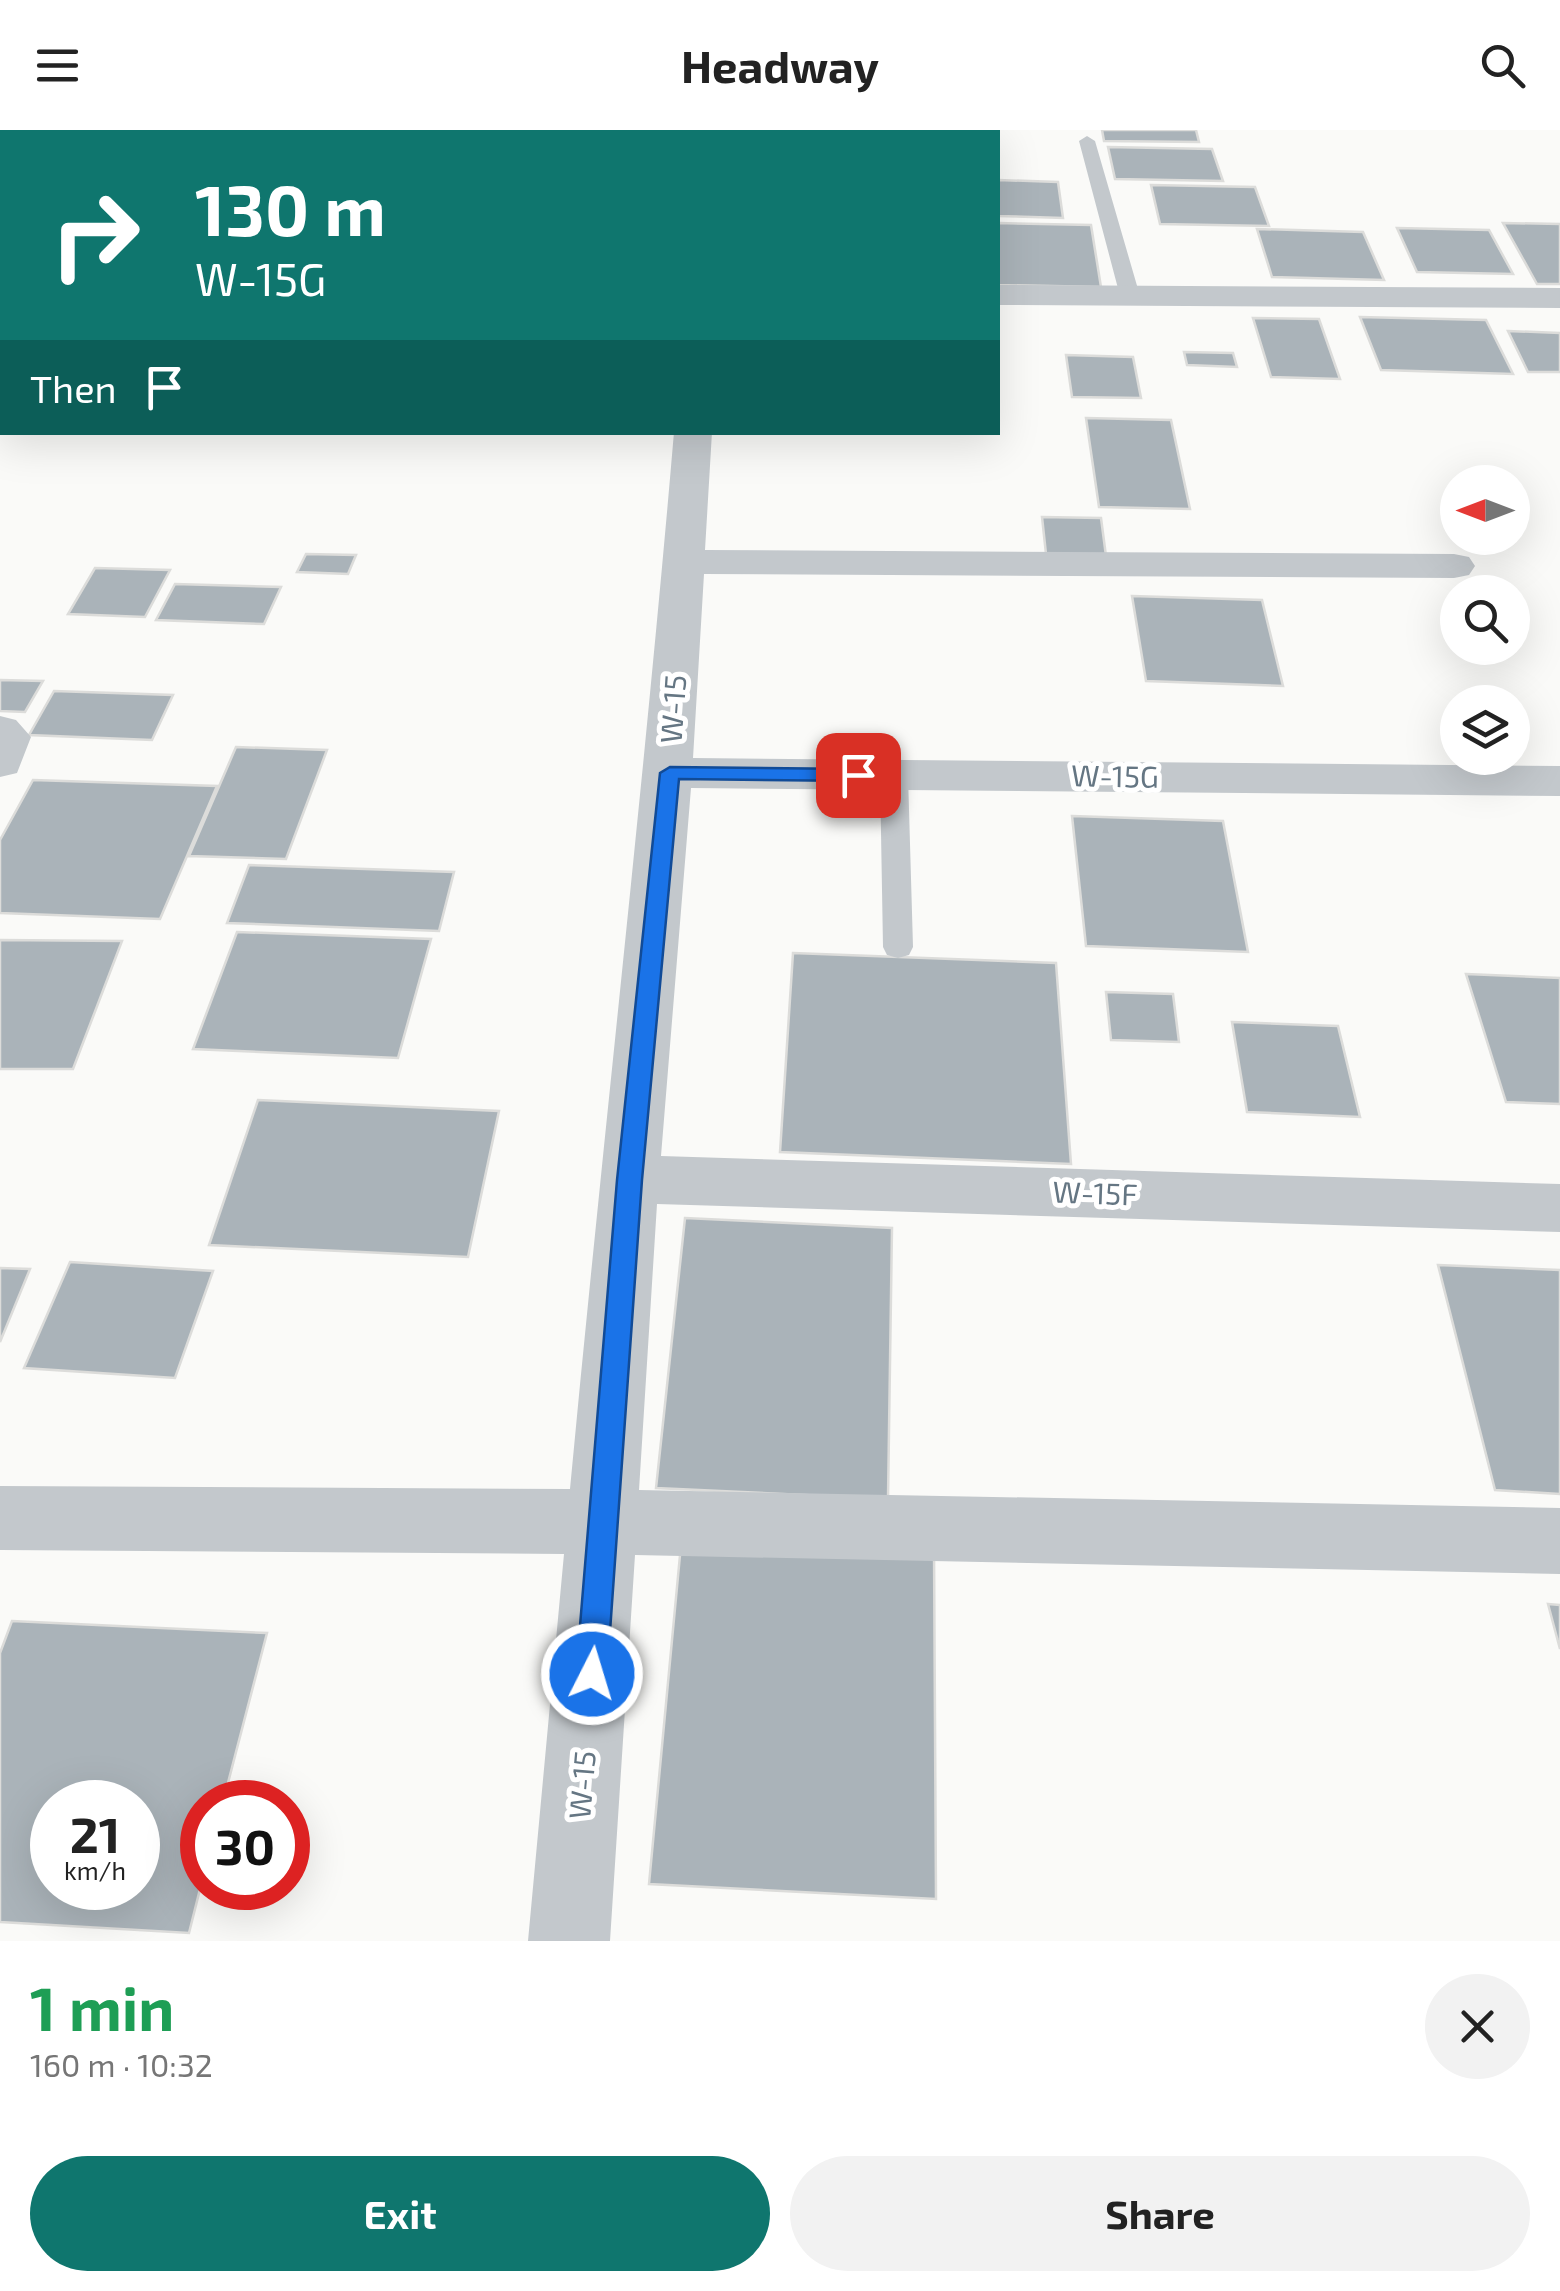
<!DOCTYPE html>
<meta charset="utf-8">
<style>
:root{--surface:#fff;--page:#f2f2f2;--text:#222;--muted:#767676;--accent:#0f766e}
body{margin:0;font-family:"Exo 2",sans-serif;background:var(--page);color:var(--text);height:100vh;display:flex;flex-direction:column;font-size:38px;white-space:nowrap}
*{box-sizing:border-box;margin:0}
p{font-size:32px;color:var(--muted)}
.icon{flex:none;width:55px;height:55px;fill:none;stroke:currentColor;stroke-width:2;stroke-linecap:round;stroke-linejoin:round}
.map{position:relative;height:1811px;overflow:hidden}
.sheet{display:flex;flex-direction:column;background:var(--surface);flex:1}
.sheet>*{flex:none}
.top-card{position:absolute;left:0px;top:0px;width:1000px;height:305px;box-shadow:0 10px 40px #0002;background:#0f766e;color:#fff;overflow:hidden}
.needle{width:65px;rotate:270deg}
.tools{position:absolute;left:1440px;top:335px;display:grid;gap:20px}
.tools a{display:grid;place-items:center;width:90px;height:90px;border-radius:50%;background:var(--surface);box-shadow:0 10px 40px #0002;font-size:50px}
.speed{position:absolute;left:30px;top:1650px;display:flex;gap:20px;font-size:50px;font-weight:700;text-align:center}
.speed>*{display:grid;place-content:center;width:130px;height:130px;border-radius:50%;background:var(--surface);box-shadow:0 10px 40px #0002;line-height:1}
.speed small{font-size:25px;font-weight:400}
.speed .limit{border:15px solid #d22;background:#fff;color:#111}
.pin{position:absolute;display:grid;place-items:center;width:85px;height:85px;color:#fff;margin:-42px;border-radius:20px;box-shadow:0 5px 15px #0006}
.me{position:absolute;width:110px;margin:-55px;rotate:5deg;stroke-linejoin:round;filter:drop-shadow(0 0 8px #0008)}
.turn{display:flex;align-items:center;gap:35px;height:210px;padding:0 30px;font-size:45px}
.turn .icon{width:130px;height:130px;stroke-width:2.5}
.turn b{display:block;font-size:70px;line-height:85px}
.then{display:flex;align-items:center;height:95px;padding:0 30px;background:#0003;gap:20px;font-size:38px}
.round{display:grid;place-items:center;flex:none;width:105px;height:105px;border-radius:52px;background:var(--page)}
.overview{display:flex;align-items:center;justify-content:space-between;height:170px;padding:0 30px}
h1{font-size:60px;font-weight:700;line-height:75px;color:#1e9e55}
.action{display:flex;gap:20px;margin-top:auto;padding:20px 30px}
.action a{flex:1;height:115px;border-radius:60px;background:var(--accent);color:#fff;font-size:40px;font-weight:700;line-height:115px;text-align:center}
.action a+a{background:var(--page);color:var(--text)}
header{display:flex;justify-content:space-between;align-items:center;height:130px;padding:0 30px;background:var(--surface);font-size:45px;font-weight:700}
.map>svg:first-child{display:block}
</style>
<header><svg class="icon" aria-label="menu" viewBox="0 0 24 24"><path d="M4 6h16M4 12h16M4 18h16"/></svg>Headway<svg class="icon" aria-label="search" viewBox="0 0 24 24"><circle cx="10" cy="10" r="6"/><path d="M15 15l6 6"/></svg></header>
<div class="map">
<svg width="1560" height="1811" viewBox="0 0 1560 1811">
<rect width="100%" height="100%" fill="#fafaf8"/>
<path fill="#aab3b9" stroke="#dcdcda" stroke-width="2.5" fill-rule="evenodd" d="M847,0H963V2H847Z
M1102,0H1196L1199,12L1104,11Z
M1108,17L1212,19L1223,51L1115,49Z
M998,50L1058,52L1063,88L998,86Z
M1151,55L1255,57L1269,96L1160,94Z
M998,93L1091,95L1101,157L998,155Z
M1503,93L1560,94V154H1537Z
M1397,98L1489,100L1513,144L1417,142Z
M1257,99L1363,102L1384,150L1272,147Z
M1360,187L1486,190L1513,244L1381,240Z
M1253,188L1319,189L1340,249L1271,247Z
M1508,201L1560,203V242H1528Z
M1184,222L1233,223L1237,237L1187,235Z
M1066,225L1133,227L1141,268L1072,267Z
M1086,288L1171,290L1190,379L1099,377Z
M1042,387L1101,388L1106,426L1046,424Z
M306,424L356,425L348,444L297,442Z
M95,438L170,440L145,487L68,484Z
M175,454L281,457L264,494L156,490Z
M1132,466L1262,470L1283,556L1146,551Z
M0,550L43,551L25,582L0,581Z
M54,561L173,565L152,610L29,605Z
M236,617L327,620L286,729L189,726Z
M33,650L217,656L160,789L0,783V710Z
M1072,686L1223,691L1248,822L1086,816Z
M249,735L454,742L439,801L227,793Z
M237,802L431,809L398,928L193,919Z
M0,810L122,811L73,939H0Z
M793,823L1056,833L1071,1034L780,1022Z
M1466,844L1560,848V974L1506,972Z
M1106,862L1173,864L1179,912L1111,910Z
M1232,892L1338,896L1360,987L1247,982Z
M258,970L499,981L468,1127L209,1115Z
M685,1088L892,1098L888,1369L656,1358Z
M70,1132L213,1141L175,1248L24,1238Z
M1438,1135L1560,1140V1364L1495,1360Z
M0,1138L30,1139L0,1212Z
M682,1404L934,1416L936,1769L649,1754Z
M1548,1474L1560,1475V1519Z
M12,1491L267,1503L223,1672H202V1751L189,1803L0,1792V1523ZM52,1672H138V1758H52Z"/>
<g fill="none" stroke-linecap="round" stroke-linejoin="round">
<path fill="#c3c8cc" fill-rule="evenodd" d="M1087,6L1095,11L1140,166L1137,170H1123L1120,166L1079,11Z
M894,636L904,639L908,645L913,817L909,825L898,828L887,825L883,817L880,645L884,639Z"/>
<path fill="#c3c8cc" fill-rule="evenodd" d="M702,0H730V2H702Z
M998,155L1560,158V178L998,175Z
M674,302H712L705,420L1454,424L1469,427L1475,436L1469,445L1454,448L704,444L693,628L1560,636V666L691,658L661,1026L1560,1054V1102L657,1074L639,1360L1560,1378V1444L635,1425L610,1811H528L564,1424L0,1420V1356L570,1359C603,1007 644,655 674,302Z
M0,586L16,590L31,607L17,643L0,647Z"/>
</g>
<path fill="#1a73e8" stroke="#114b97" stroke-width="2.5" d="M670,637L858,639L867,645L858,651L679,649L642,1050L607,1544L603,1555L592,1560L581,1555L576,1544L617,1050L660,643Z"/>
<g text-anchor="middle" stroke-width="10" stroke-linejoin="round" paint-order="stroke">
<g font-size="30" fill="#657683" stroke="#fff">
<text transform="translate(674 579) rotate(-86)" y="10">W-15</text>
<text transform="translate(1115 647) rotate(1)" y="10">W-15G</text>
<text transform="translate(1095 1064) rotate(2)" y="10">W-15F</text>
<text transform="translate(583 1655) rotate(-85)" y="10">W-15</text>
</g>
</g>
</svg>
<div class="tools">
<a><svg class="needle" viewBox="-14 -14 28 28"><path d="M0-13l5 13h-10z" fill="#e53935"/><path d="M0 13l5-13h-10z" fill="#767676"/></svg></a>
<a><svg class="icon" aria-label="search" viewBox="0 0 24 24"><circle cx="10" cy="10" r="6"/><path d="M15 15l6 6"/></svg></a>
<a><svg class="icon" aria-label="layers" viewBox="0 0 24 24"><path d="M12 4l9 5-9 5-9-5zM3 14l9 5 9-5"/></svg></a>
</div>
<div class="speed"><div>21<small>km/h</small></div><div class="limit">30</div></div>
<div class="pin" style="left:858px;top:645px;background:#d93025"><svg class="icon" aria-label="arrive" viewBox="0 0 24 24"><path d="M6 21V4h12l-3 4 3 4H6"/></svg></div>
<svg class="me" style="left:592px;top:1544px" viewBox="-20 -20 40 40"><circle r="17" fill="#1a73e8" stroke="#fff" stroke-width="3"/><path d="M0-11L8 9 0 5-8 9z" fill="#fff"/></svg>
<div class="top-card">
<div class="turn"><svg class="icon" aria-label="right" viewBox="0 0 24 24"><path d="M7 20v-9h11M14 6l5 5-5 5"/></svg><div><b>130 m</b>W-15G</div></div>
<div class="then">Then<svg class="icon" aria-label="arrive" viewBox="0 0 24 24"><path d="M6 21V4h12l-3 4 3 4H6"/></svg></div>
</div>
</div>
<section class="sheet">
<div class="overview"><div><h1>1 min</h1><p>160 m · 10:32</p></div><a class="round"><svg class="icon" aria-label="close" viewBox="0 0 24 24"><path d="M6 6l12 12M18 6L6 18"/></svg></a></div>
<div class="action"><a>Exit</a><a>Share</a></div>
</section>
